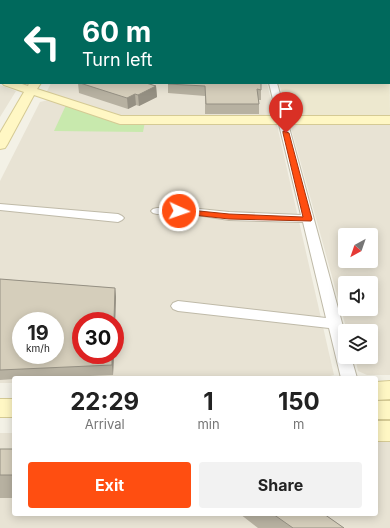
<!DOCTYPE html>
<style>
:root{--surface:#fff;--page:#f2f2f2;--text:#222;--muted:#767676;--accent:#ff4e11}
body{margin:0;font-family:Inter,sans-serif;background:var(--page);color:var(--text);height:100vh;display:flex;flex-direction:column;font-size:15px;white-space:nowrap}
*{box-sizing:border-box;margin:0}
p{font-size:13px;color:var(--muted)}
.icon{flex:none;width:22px;height:22px;fill:none;stroke:currentColor;stroke-width:2;stroke-linecap:round;stroke-linejoin:round}
.map{position:relative;flex:1;overflow:hidden}
.panel{position:absolute;left:12px;top:376px;width:366px;height:140px;display:flex;flex-direction:column;background:var(--surface);border-radius:4px;box-shadow:0 2px 10px #0003}
.panel>*{flex:none}
.banner{position:absolute;left:0px;top:0px;width:390px;height:84px;box-shadow:0 2px 10px #0003;background:#00695c;color:#fff;overflow:hidden}
.needle{width:26px;rotate:220deg}
.buttons{position:absolute;left:338px;top:228px;display:grid;gap:8px}
.buttons a{display:grid;place-items:center;width:40px;height:40px;border-radius:4px;background:var(--surface);box-shadow:0 2px 10px #0003;font-size:20px}
.speed{position:absolute;left:12px;top:312px;display:flex;gap:8px;font-size:20px;font-weight:700;text-align:center}
.speed>*{display:grid;place-content:center;width:52px;height:52px;border-radius:50%;background:var(--surface);box-shadow:0 2px 10px #0003;line-height:1}
.speed small{font-size:10px;font-weight:400}
.speed .limit{border:6px solid #d22;background:#fff;color:#111}
.pin{position:absolute;display:grid;place-items:center;width:34px;height:34px;color:#fff;margin:-41px -17px;border-radius:50% 50% 50% 0;rotate:-45deg;box-shadow:0 0 4px #0007}
.pin .icon{rotate:45deg}
.me{position:absolute;width:44px;margin:-22px;rotate:93deg;stroke-linejoin:round;filter:drop-shadow(0 0 3px #0008)}
.turn{display:flex;align-items:center;gap:14px;height:84px;padding:0 16px;font-size:18px}
.turn .icon{width:52px;height:52px;stroke-width:2.5}
.turn b{display:block;font-size:28px;line-height:34px}
.eta{display:flex;justify-content:space-evenly;align-items:center;height:68px;text-align:center}
.eta b{font-size:24px;font-weight:700;line-height:28px}
.primary-button{display:flex;gap:8px;margin-top:auto;padding:8px 16px}
.primary-button a{flex:1;height:46px;border-radius:4px;background:var(--accent);color:#fff;font-size:16px;font-weight:700;line-height:46px;text-align:center}
.primary-button a+a{background:var(--page);color:var(--text)}
.map>svg:first-child{display:block}
</style>
<div class="map">
<svg width="390" height="528" viewBox="0 0 390 528">
<rect width="100%" height="100%" fill="#f3f1e6"/>
<path fill="#e8e3d4" fill-rule="evenodd" d="M0,0H159L1,1V75Z
M51,83H267L275,116L122,117L46,93Z
M0,85L16,91L0,117Z
M48,100L117,123H271L277,125L334,375L323,378H14V383H0V181L40,102ZM21,321H55V355H21ZM81,321H115V355H81Z
M293,123H390V375H367L358,371L355,357H371V331H347L290,124ZM345,235H371V261H345ZM345,283H371V309H345Z
M0,433H14V514H376V439H390V528H0Z"/>
<path fill="#ede8cf" d="M389,17L390,117H293L288,115L279,83H389Z"/>
<path fill="#c8e9ad" d="M66,105L145,122L143,132L54,131Z"/>
<g fill="none" stroke-linecap="round" stroke-linejoin="round">
<defs>
<path id="street" d="M249,0H255V1H249Z
M269,83H277L345,334V357H351L357,378H341L329,328L178,311L173,309L171,306L173,303L178,301L326,318L303,222L229,220L190,214H157L153,213L151,211L153,209L157,208H190L229,212L301,215Z
M0,204L118,214L122,216L124,218L122,220L118,222L0,210Z"/>
<path id="secondary" d="M389,2H390V7H389Z
M2,83H19L28,86L29,83H41L37,89L121,116H390V124H120L34,95L7,145L5,148L0,149V133L24,92L4,85Z
M390,381V399L376,400V382Z
M0,399H14V417H0Z
M376,401H390V419H376Z
M376,421H390V441H376Z"/>
</defs>
<use href="#street" stroke="#bfbaa8" stroke-width="2"/>
<use href="#secondary" stroke="#d5ca94" stroke-width="2"/>
<use href="#street" fill="#fff" fill-rule="evenodd"/>
<use href="#secondary" fill="#fff7c4" fill-rule="evenodd"/>
</g>
<path fill="#b7b1a1" d="M304,0H385L386,1H305Z
M389,5L390,6V63H389Z
M0,45H1V67H0Z
M78,83H146L156,86L157,97L139,106L136,105L128,109L79,93Z
M168,83L261,90V100H258L259,104V114H205V96L168,93Z
M0,279L115,288L116,297L113,375L45,378H14V379L0,380Z
M0,449H14V498H0Z
M240,514H324L344,528H258Z"/>
<path fill="#959083" d="M156,86L157,97L139,106L138,95Z
M135,94L136,105L128,109L127,98Z
M115,288L116,297L115,325V321H114Z
M112,355H114L113,375L112,365Z"/>
<path fill="#d5cebb" stroke="#959083" fill-rule="evenodd" d="M217,0H237L238,1H217Z
M310,0H385L386,1H323Z
M389,5L390,6V16H389Z
M389,23L390,24V52H389Z
M0,45H1V58H0Z
M80,83H146L156,86L138,95L135,94L127,98Z
M168,83H261V90L257,89L259,104H206L205,86L168,84Z
M0,279L115,288L114,321H81V355H112V365L0,370ZM21,321H55V355H21Z
M0,449H14V475H0Z
M273,514H324L344,528H293Z"/>
<path fill="#ff4e11" stroke="#a6330b" d="M283,131L289,133L312,219L311,221L229,219L176,213L175,211L179,209L229,214L303,217L283,133Z"/>
</svg>
<div class="buttons">
<a><svg class="needle" viewBox="-14 -14 28 28"><path d="M0-13l5 13h-10z" fill="#e53935"/><path d="M0 13l5-13h-10z" fill="#767676"/></svg></a>
<a><svg class="icon" aria-label="sound" viewBox="0 0 24 24"><path d="M4 9h4l5-4v14l-5-4H4zM17 9q2 3 0 6"/></svg></a>
<a><svg class="icon" aria-label="layers" viewBox="0 0 24 24"><path d="M12 4l9 5-9 5-9-5zM3 14l9 5 9-5"/></svg></a>
</div>
<div class="speed"><div>19<small>km/h</small></div><div class="limit">30</div></div>
<div class="pin" style="left:286px;top:133px;background:#d93025"><svg class="icon" aria-label="arrive" viewBox="0 0 24 24"><path d="M6 21V4h12l-3 4 3 4H6"/></svg></div>
<svg class="me" style="left:179px;top:211px" viewBox="-20 -20 40 40"><circle r="17" fill="#ff4e11" stroke="#fff" stroke-width="3"/><path d="M0-11L8 9 0 5-8 9z" fill="#fff"/></svg>
<div class="banner">
<div class="turn"><svg class="icon" aria-label="left" viewBox="0 0 24 24"><path d="M17 20v-9H6M10 6l-5 5 5 5"/></svg><div><b>60 m</b>Turn left</div></div>
</div>
<section class="panel">
<div class="eta">
<div><b>22:29</b><p>Arrival</p></div>
<div><b>1</b><p>min</p></div>
<div><b>150</b><p>m</p></div>
</div>
<div class="primary-button"><a>Exit</a><a>Share</a></div>
</section>
</div>
